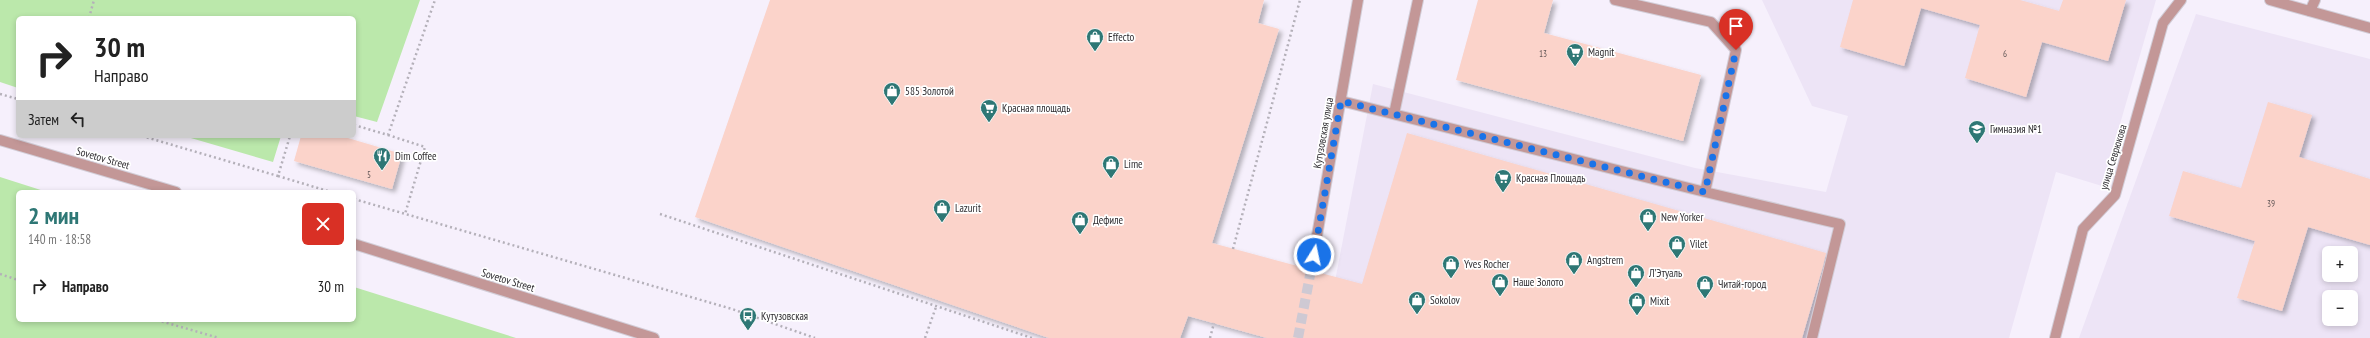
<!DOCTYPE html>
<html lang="ru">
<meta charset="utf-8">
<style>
:root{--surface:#fff;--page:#f2f2f2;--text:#222;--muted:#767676;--accent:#2e7775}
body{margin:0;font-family:"PT Sans Narrow",sans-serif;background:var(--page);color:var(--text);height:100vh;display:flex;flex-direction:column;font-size:15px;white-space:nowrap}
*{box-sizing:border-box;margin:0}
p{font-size:13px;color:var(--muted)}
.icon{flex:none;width:22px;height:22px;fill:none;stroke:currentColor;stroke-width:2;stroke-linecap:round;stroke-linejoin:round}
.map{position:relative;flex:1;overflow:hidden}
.details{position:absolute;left:16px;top:190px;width:340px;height:132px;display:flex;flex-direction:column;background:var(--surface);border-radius:6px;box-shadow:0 2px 6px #0003}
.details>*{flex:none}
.hud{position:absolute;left:16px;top:16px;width:340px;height:122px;border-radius:6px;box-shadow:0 2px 6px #0003;background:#fff;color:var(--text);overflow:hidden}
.controls{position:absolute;left:2322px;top:246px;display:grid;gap:8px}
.controls a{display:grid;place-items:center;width:36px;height:36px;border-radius:6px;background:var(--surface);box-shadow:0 2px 6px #0003;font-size:20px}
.pin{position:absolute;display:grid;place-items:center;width:34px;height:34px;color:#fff;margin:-41px -17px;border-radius:50% 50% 50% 0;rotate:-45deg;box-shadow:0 0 4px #0007}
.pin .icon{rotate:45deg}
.me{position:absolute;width:44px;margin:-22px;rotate:10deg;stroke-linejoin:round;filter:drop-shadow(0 0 3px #0008)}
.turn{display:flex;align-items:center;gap:14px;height:84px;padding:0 12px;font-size:18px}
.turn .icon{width:52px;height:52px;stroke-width:2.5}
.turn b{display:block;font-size:28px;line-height:34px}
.then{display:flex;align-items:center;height:38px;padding:0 12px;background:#0003;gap:8px;font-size:15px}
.round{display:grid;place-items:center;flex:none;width:42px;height:42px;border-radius:6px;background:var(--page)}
.overview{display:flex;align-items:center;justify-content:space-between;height:68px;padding:0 12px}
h1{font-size:24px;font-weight:600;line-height:30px;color:var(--accent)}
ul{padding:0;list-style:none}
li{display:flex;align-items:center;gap:12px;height:56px;padding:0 12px}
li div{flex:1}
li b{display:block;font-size:15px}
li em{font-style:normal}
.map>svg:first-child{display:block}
</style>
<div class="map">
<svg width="2370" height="338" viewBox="0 0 2370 338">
<defs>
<filter id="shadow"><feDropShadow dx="3.5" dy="3.5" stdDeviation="2" flood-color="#0004"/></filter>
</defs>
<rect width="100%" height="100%" fill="#f6f0fc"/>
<path fill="#ede4f6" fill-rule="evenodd" d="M1762,0H2156L2102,186L2056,172L2009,338H1324L1373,84L1695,168L1826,192L1848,116L1812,106Z
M2196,14L2370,59V338H2079ZM2329,253H2351V275H2329ZM2329,297H2351V319H2329Z"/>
<path fill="#bbe8ab" d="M0,0H420L377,122L354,116V18H18V88L0,82Z
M184,136H281L273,162Z
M0,177L47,192H18V320H354V287L516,338H0Z"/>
<path fill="#fbd3ca" filter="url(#shadow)" d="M770,0H1264L1258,23L1279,29L1212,243L1305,268V273L1310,276H1314L1317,272L1362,284L1407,133L1826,253L1823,266L1802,338H1267L1188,316L1180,338H1049L695,217Z
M1478,0H1553L1544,33L1701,75L1683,141L1456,80Z
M1853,0H2020L2059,11L2063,0H2126L2108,61L2042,42L2026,97L1965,78L1980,25L1921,8L1904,66L1840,47Z
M2268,102L2312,115L2299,157L2370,179V245L2308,227L2282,311L2237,298L2255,241L2169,216L2183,171L2241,188Z
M301,136H341L402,154L392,189L294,161Z"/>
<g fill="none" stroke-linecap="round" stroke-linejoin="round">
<path stroke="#cec9d3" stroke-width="10" stroke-dasharray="10 5" stroke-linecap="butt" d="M1298,338L1311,270"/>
<defs>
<path id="service" d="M2310,11L2315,0
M1341,101L1705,192L1736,50L1711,22L1615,0
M1394,114L1418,0
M1705,192L1840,224L1812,338"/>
<path id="minor" d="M2270,0L2370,28
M2055,338L2083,229L2115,195L2163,23L2181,0"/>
<path id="tertiary" d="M0,140L176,192
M354,244L654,338
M1311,270L1358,0"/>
</defs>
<use href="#service" stroke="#d2cdd7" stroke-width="12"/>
<use href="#minor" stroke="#d2cdd7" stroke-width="12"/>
<use href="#tertiary" stroke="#d2cdd7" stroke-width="12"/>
<path stroke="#b4b0b9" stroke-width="2.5" stroke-dasharray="2 3" stroke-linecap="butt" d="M89,18L94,0
M0,94L18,99
M354,125L388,135L435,0
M388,135L425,147L405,214
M142,136L278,176L290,136
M278,176L331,192
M354,199L732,309L815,338
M660,214L1032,338
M1233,249L1300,0
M0,274L18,280
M157,320L219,338
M925,338L936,307
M1210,338L1214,323"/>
<use href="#service" stroke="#c39797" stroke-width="10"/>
<use href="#minor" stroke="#c39797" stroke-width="10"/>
<use href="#tertiary" stroke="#c39797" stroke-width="10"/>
</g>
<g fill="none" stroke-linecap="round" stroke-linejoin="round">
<path stroke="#1a73e8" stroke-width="7" stroke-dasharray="0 12.6" d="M1314,255L1341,101L1705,192L1736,50"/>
</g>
<defs>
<symbol id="shop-pin" viewBox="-11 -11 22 30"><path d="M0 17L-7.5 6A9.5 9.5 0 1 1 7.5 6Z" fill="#2e7775" stroke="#fff"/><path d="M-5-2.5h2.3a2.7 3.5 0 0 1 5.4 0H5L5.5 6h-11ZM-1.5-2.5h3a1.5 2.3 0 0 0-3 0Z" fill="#fff"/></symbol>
<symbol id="supermarket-pin" viewBox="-11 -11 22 30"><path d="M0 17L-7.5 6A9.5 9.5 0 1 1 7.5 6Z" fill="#2e7775" stroke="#fff"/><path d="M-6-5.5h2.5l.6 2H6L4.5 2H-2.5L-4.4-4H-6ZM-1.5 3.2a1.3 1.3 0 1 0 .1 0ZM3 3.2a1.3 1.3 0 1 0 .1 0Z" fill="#fff"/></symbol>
<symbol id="school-pin" viewBox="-11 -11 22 30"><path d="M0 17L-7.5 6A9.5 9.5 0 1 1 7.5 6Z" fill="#2e7775" stroke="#fff"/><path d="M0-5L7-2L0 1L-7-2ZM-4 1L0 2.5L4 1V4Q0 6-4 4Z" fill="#fff"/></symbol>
<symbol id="restaurant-pin" viewBox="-11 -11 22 30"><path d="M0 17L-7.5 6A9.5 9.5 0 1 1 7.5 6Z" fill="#2e7775" stroke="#fff"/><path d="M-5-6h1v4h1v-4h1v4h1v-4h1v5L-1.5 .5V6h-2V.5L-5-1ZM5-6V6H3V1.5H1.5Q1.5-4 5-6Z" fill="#fff"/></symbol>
<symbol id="bus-pin" viewBox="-11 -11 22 30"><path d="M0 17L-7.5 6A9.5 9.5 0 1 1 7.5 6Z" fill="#2e7775" stroke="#fff"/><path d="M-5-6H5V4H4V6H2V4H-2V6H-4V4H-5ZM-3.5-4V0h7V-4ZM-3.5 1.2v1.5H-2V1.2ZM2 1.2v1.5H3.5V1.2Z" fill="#fff"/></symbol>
</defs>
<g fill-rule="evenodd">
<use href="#shop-pin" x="1085" y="27" width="20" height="27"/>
<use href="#supermarket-pin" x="1565" y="42" width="20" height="27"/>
<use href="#shop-pin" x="882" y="81" width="20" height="27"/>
<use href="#supermarket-pin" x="979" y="98" width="20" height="27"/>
<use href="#school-pin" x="1967" y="119" width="20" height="27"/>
<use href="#restaurant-pin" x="372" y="146" width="20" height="27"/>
<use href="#shop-pin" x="1101" y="154" width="20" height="27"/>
<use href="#supermarket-pin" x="1493" y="168" width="20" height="27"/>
<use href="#shop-pin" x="932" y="198" width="20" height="27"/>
<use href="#shop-pin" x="1638" y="207" width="20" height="27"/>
<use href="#shop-pin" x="1070" y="210" width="20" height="27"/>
<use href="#shop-pin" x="1667" y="234" width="20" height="27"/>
<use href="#shop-pin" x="1564" y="250" width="20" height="27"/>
<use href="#shop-pin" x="1441" y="254" width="20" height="27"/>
<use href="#shop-pin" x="1626" y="263" width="20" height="27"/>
<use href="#shop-pin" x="1490" y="272" width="20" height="27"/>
<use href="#shop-pin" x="1695" y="274" width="20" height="27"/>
<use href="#shop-pin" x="1407" y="290" width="20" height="27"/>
<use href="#shop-pin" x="1627" y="291" width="20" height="27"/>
<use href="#bus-pin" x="738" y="306" width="20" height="27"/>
</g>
<g text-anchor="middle" stroke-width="3.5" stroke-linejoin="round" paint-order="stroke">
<g font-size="9" fill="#615656">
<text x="1543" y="57">13</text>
<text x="2005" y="57">6</text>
<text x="369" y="178">5</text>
<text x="2271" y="207">39</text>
</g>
<g font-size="11" fill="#2e2c30" stroke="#fff" text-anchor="start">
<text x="1108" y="41">Effecto</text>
<text x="1588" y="56">Magnit</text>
<text x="905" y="95">585 Золотой</text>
<text x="1002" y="112">Красная площадь</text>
<text x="1990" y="133">Гимназия №1</text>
<text x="395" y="160">Dim Coffee</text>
<text x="1124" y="168">Lime</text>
<text x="1516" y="182">Красная Площадь</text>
<text x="955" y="212">Lazurit</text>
<text x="1661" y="221">New Yorker</text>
<text x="1093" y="224">Дефиле</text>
<text x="1690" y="248">Vilet</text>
<text x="1587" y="264">Angstrem</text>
<text x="1464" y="268">Yves Rocher</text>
<text x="1649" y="277">Л’Этуаль</text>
<text x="1513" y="286">Наше Золото</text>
<text x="1718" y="288">Читай-город</text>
<text x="1430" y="304">Sokolov</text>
<text x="1650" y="305">Mixit</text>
<text x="761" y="320">Кутузовская</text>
</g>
<g font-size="11" fill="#2e2c30" stroke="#fff">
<text transform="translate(1323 133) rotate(-80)" y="4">Кутузовская улица</text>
<text transform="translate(2113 157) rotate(-73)" y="4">улица Севрюкова</text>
<text transform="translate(103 158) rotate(16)" y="4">Sovetov Street</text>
<text transform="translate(508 280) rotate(17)" y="4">Sovetov Street</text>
</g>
</g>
</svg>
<div class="controls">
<a>+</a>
<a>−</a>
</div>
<div class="pin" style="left:1736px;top:50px;background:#d93025"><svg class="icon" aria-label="arrive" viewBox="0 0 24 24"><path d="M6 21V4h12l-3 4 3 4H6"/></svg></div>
<svg class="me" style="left:1314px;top:255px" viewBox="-20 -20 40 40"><circle r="17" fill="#1a73e8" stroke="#fff" stroke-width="3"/><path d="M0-11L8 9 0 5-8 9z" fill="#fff"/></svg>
<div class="hud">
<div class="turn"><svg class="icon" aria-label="right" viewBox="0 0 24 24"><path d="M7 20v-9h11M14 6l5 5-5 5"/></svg><div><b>30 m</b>Направо</div></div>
<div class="then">Затем<svg class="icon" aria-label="left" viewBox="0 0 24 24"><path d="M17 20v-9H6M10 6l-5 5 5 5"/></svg></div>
</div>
<section class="details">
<div class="overview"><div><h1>2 мин</h1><p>140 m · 18:58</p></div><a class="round" style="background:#d93025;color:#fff"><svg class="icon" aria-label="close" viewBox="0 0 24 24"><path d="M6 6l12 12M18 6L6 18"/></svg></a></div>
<ul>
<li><svg class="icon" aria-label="right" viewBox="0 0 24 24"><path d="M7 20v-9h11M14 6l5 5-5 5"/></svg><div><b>Направо</b></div><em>30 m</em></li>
</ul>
</section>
</div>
